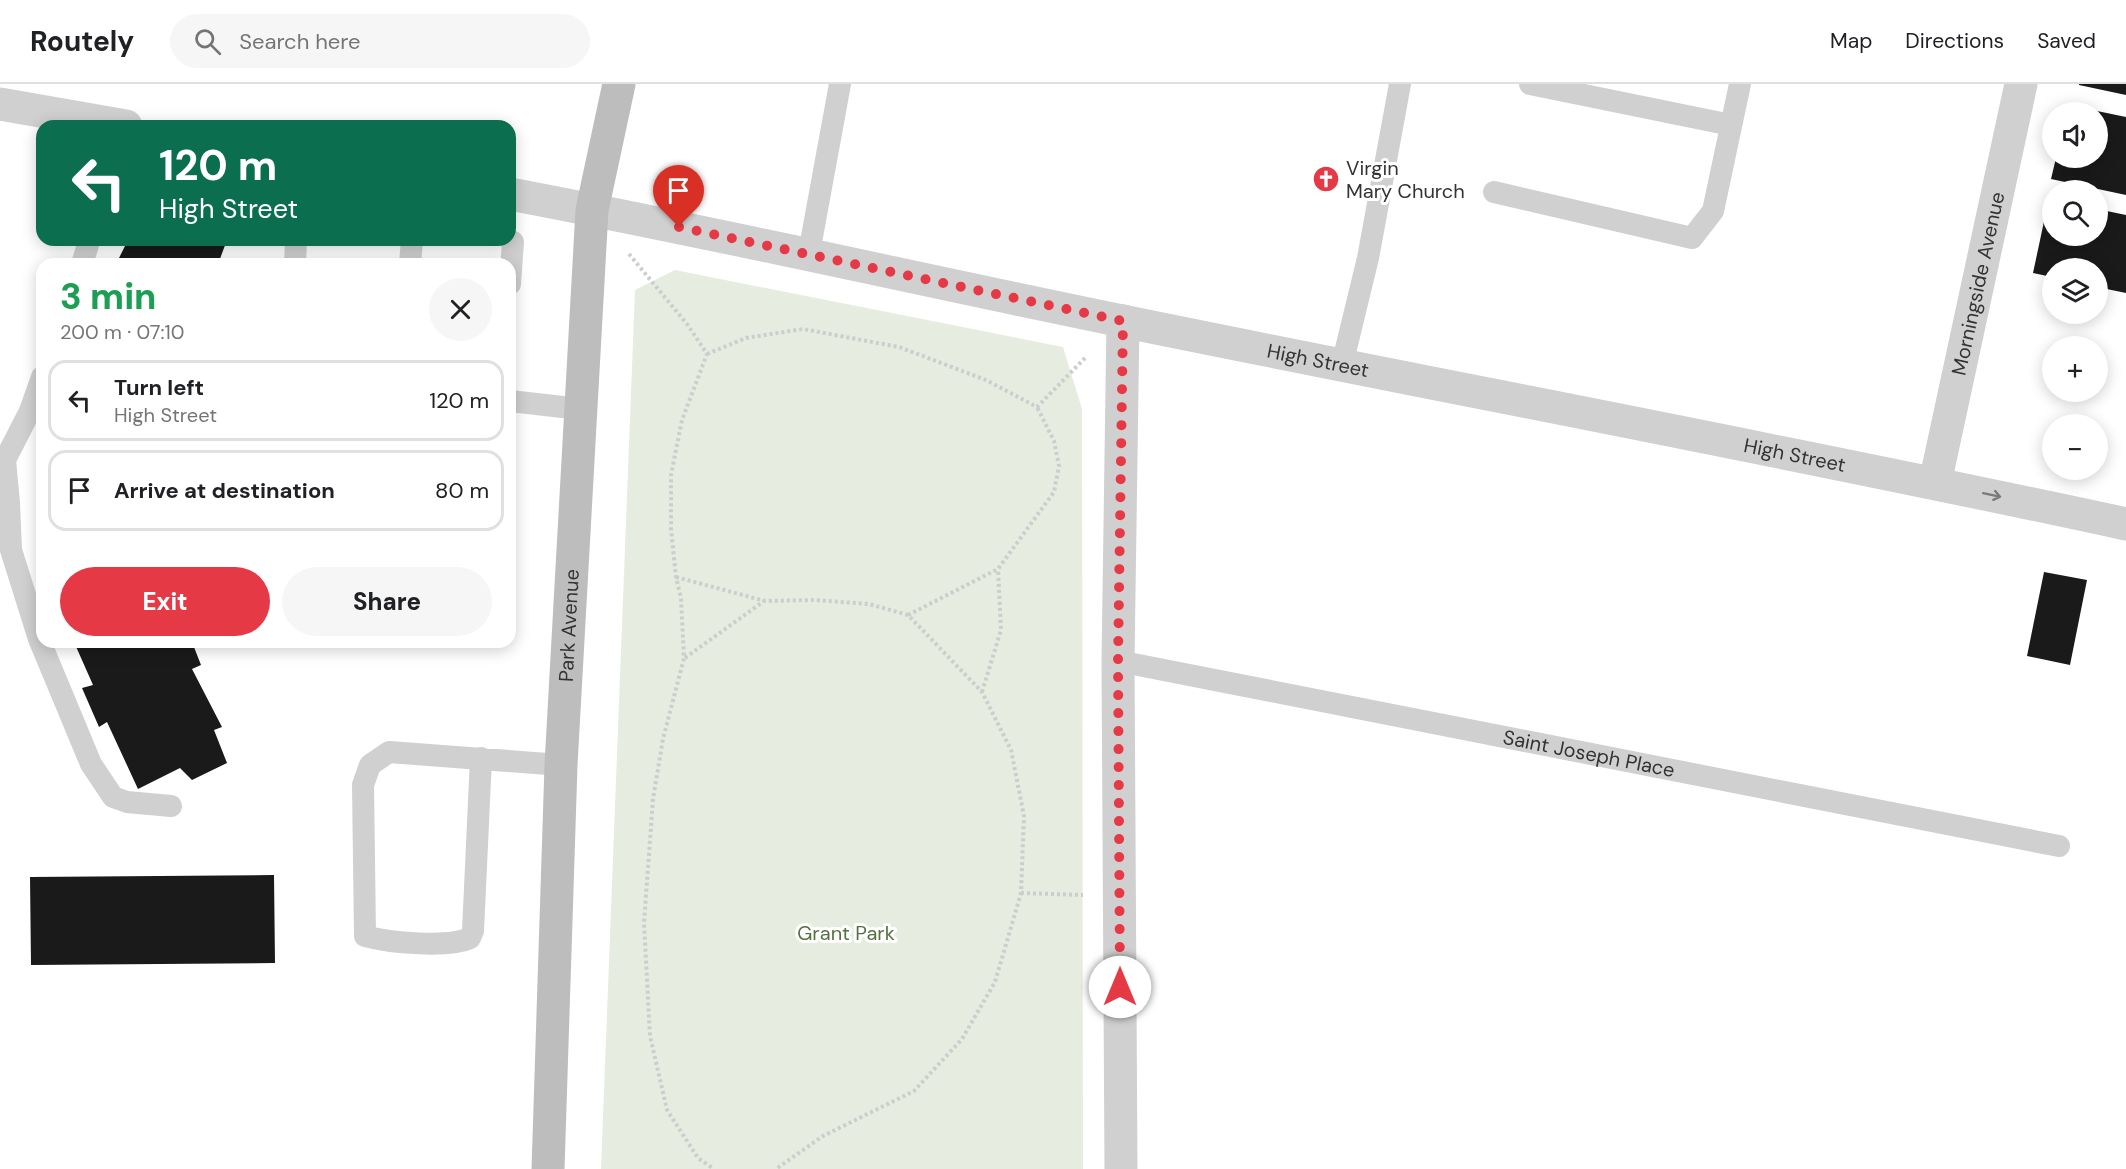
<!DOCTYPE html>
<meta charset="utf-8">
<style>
:root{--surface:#fff;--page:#f6f6f6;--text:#202124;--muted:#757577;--line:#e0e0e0;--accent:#e63946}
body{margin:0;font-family:"DM Sans",sans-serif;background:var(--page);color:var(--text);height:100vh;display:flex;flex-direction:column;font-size:22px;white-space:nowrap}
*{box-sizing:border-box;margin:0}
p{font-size:20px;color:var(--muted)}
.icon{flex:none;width:33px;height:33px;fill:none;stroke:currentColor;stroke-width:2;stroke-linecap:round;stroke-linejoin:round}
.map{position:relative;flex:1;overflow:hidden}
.side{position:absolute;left:36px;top:174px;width:480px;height:390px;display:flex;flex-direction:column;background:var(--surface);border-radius:18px;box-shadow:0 3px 15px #0003}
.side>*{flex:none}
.top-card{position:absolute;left:36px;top:36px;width:480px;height:126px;border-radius:18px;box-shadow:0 3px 15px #0003;background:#0b6e4f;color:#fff;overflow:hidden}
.controls{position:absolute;left:2042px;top:18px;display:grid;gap:12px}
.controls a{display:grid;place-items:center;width:66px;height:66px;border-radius:50%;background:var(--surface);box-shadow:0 3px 15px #0003;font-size:30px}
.pin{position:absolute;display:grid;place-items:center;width:51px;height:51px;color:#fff;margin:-62px -26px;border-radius:50% 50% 50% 0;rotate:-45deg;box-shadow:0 0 6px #0007}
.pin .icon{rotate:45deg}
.me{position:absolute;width:66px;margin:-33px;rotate:0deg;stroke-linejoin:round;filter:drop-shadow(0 0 4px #0008)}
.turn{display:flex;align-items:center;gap:21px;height:126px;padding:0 24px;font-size:27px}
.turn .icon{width:78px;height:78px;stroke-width:2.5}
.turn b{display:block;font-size:42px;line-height:51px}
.round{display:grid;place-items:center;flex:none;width:63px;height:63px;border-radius:32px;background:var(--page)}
.headline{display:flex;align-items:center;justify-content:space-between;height:102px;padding:0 24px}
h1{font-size:36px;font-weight:800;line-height:45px;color:#1e9e55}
.action{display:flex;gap:12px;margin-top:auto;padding:12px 24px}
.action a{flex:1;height:69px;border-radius:36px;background:var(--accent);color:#fff;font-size:24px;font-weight:800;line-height:69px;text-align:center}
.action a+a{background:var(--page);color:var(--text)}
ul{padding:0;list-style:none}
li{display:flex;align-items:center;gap:18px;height:81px;margin:0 12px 9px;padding:0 12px;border:3px solid var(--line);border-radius:18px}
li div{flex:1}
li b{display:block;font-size:22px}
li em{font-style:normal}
header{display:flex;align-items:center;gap:36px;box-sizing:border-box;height:84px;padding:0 30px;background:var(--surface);border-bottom:2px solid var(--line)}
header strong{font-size:28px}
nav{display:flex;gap:33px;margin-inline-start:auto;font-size:21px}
.search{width:420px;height:54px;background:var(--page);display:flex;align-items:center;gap:15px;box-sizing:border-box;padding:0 21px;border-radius:33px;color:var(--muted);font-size:22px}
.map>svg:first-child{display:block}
</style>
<header>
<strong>Routely</strong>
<div class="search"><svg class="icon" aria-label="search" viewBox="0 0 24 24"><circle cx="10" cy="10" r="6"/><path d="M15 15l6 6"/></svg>Search here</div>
<nav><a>Map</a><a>Directions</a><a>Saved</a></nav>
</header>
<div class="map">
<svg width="2126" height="1085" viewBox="0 0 2126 1085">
<rect width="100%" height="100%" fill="#fff"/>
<path fill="#e6ecdf" d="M675,186L1063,263L1082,325L1083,1085H601L635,206Z"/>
<path fill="#1a1a1a" d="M2079,0H2126V11L2079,1Z
M2068,21L2126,33V111L2051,95L2056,74H2097V28H2066Z
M2049,114L2052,115V152H2097V125L2126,131V209L2097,203V184H2052V193L2033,189Z
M128,156H227L218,180H116Z
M2044,488L2087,496L2070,581L2027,572Z
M74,558H192L201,581L192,585L222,643L214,646L227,679L192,696L180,684L138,705L107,638L99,643L82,604L93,601Z
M274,791L275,879L31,881L30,793Z"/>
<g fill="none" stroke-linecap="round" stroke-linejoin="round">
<path stroke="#cdcdcd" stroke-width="4" stroke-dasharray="3 3" stroke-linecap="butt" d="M629,170L687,240L707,270L682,336L671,391V445L676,493L681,514L684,574L663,655L653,715L644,839L650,952L667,1026L698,1074L714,1085
M707,270L746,254L803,245L899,263L986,296L1037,323L1085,274
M676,493L765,517L814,516L869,520L908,531L982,608L1011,666L1024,732L1021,809L995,898L962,955L914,1007L823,1052L776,1085
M908,531L998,485L1054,408L1059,382L1054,357L1037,323
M685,574L764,517
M982,608L1001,546L998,485
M1021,809L1083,811"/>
<g stroke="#d0d0d0" stroke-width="22">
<path d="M1530,0L1731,41"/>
<path d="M1494,108L1692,154L1713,127L1740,0"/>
<path d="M809,169L840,0"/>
<path d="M82,180L88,161"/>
<path d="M295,180L296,156"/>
<path d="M410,180L412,156"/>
<path d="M510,200L513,158"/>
<path d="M1342,281L1368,174L1400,0"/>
<path d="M510,317L580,325"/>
<path d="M0,376H5L9,419L11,466L39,555L91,680L113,713L127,718L171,722"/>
<path d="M5,376L30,327L42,293"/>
<path id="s1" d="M1118,577L2059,762"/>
<path d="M481,674L473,847L470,854C449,864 389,859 365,852L363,701L370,681L389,668L561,681"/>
</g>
<g stroke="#d0d0d0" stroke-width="33">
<path d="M0,20L126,42"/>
<path id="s2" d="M510,110C717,149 921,196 1127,238C1460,306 1794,368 2126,440"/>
<path id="s3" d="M1935,399L2021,0"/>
<path d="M1121,1085L1118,577L1123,237"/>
</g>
<path stroke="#bdbdbd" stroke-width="33" id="s4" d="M548,1085L561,681L592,126L619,0"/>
</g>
<defs><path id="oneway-shaft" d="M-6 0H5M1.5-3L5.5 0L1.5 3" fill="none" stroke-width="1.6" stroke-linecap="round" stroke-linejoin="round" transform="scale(1.5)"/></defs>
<use stroke="#7a7a7a" href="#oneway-shaft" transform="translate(1992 411) rotate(12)"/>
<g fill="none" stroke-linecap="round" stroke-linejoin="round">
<path stroke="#e63946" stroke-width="10" stroke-dasharray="0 18" d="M679,143L1123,237L1118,577L1120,903"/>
</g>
<defs>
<symbol id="church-disc" viewBox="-11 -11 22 22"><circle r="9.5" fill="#e63946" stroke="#fff"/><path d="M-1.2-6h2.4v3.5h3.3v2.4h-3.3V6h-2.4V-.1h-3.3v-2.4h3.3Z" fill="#fff"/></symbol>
</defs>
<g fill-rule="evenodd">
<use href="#church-disc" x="1311" y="80" width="30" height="30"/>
</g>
<g text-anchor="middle" stroke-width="6" stroke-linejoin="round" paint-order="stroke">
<g font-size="20" fill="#333" stroke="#fff" text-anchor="start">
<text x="1346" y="91">Virgin<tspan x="1346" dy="23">Mary Church</tspan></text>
</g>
<g font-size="20" fill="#333" stroke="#fff">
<text dy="7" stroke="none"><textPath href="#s3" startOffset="204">Morningside Avenue</textPath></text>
<text dy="7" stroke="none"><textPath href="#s2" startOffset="825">High Street</textPath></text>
<text dy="7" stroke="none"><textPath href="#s2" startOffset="1311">High Street</textPath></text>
<text dy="7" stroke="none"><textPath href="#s4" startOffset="544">Park Avenue</textPath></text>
<text dy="7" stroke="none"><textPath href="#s1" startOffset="480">Saint Joseph Place</textPath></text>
</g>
<g font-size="20" fill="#56703f" stroke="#fff">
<text x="846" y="856">Grant Park</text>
</g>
</g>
</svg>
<div class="controls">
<a><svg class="icon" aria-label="sound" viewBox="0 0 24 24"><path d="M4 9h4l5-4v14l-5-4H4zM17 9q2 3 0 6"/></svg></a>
<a><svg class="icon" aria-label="search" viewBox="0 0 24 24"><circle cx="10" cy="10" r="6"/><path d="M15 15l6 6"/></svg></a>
<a><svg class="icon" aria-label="layers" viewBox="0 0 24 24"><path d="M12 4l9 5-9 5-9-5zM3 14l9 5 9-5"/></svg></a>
<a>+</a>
<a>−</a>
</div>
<div class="pin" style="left:679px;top:143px;background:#d93025"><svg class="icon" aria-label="arrive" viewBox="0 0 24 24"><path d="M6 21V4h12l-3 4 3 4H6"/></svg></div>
<svg class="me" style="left:1120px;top:903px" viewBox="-20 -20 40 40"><circle r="19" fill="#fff"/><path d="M0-13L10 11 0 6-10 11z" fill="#e63946"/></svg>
<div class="top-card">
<div class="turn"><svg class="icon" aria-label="left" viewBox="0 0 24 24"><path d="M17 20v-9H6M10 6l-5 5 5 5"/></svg><div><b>120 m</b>High Street</div></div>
</div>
<section class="side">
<div class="headline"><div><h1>3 min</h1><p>200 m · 07:10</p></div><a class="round"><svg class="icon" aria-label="close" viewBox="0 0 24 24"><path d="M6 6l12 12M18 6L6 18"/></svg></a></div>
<ul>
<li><svg class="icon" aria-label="left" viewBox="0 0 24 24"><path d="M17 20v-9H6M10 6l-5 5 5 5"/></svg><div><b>Turn left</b><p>High Street</p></div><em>120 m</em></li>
<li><svg class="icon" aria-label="arrive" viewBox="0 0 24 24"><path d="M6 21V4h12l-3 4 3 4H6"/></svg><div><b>Arrive at destination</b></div><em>80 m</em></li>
</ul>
<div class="action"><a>Exit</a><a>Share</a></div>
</section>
</div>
